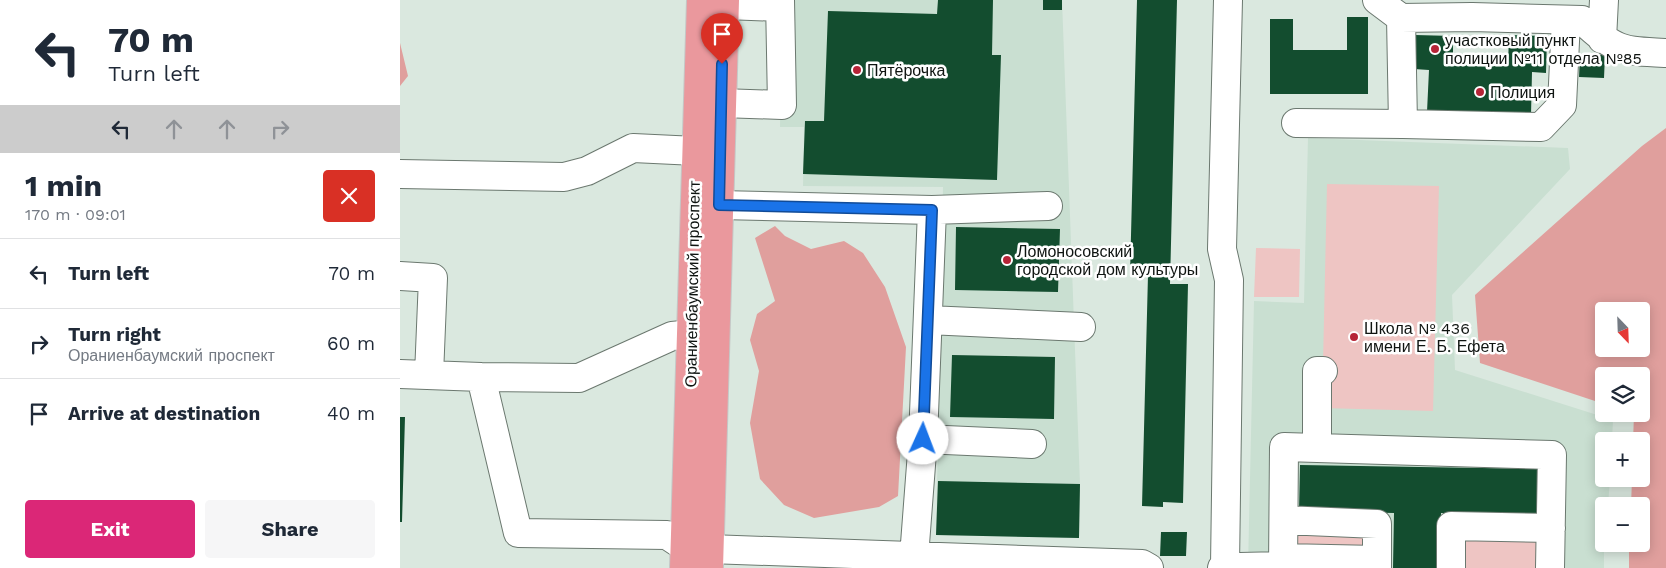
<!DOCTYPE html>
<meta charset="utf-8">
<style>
:root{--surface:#fff;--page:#f6f6f7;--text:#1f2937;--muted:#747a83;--line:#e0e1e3;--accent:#db2777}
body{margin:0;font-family:"Work Sans",sans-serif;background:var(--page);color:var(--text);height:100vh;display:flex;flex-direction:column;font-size:19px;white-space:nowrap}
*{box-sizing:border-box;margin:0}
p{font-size:16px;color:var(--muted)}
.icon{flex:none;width:28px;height:28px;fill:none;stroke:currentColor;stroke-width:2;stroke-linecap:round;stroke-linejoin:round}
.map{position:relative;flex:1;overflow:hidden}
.sheet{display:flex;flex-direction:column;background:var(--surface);width:400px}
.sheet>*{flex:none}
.guide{background:#fff;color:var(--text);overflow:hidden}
.needle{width:32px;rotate:157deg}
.tools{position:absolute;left:1195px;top:302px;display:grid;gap:10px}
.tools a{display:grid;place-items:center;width:55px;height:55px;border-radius:5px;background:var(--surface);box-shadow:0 2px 12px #0003;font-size:25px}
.pin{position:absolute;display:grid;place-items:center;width:42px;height:42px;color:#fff;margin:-51px -21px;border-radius:50% 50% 50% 0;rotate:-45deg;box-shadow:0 0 5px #0007}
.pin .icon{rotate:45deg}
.me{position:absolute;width:55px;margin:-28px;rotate:2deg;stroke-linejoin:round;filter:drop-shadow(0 0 4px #0008)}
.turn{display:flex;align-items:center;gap:18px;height:105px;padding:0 25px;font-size:22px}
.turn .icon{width:65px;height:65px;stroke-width:2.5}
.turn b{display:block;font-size:35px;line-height:42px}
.lanes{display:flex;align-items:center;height:48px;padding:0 25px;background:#0003;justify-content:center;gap:25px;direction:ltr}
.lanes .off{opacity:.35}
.round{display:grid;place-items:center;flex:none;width:52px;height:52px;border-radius:5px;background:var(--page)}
.summary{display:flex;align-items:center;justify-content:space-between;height:85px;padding:0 25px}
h1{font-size:30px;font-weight:700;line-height:38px}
.primary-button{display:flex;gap:10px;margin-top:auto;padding:10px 25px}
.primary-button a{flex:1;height:58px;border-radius:5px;background:var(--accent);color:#fff;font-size:20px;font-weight:700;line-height:58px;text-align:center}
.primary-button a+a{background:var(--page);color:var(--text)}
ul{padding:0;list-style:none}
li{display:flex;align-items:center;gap:15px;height:70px;padding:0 25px;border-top:1px solid var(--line)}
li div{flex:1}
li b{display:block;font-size:19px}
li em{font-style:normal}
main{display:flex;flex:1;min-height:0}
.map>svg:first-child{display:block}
</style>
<main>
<section class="sheet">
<div class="guide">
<div class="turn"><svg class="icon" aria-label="left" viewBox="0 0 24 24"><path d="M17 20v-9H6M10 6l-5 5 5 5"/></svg><div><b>70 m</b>Turn left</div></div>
<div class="lanes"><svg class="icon" aria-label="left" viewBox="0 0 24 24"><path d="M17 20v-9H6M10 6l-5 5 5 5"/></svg><svg class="icon off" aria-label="ahead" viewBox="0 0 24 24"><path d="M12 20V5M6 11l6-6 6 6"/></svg><svg class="icon off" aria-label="ahead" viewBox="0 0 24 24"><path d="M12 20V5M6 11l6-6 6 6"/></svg><svg class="icon off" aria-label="right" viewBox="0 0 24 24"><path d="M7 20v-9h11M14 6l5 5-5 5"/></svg></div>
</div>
<div class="summary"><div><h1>1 min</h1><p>170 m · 09:01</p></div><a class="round" style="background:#d93025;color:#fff"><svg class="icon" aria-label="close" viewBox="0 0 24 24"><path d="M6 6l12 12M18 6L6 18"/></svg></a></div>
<ul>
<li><svg class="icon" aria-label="left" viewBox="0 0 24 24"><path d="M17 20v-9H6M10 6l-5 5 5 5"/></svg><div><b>Turn left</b></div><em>70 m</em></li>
<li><svg class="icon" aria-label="right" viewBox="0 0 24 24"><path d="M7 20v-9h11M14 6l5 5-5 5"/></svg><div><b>Turn right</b><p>Ораниенбаумский проспект</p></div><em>60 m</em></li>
<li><svg class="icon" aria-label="arrive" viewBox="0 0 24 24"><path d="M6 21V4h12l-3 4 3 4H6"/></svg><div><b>Arrive at destination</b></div><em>40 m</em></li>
</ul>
<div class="primary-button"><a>Exit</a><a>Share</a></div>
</section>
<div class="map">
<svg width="1266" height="568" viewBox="0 0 1266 568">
<rect width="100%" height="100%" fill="#dae8df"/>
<path fill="#c9dfd1" d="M382,0H662L680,484L679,538L536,535L543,187L403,186L404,127H380Z
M908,138L1168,148L1170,169L1052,295L1055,370L1213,420L1212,441H1204V479H1210L1208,506H1204V568H848L854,301L904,303Z"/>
<path fill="#eec5c3" d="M927,184L1039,186L1033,411L922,408Z
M856,248L900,249L899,297H854Z
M895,530L964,532L963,550L895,548Z
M1061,536L1139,537L1138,568H1060Z"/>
<path fill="#e09f9d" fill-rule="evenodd" d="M0,43L8,76L0,86Z
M1266,128V568H1229V544H1241V506H1231L1232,479H1241V441H1233L1234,415L1231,414H1241V376H1204V404L1080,363L1075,295L1242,146ZM1241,311V349H1204V311Z
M375,226L385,236L411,249L444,241L463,253L485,287L506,347L498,496L479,507L414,518L384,505L360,479L350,423L359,371L350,340L357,314L375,301L355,238Z"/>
<path fill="#134d2f" d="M538,0H593L592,55H601L597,180L403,174L405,121H424L428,11L537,14Z
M643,0H662V10H643Z
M737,0H777L770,284H788L783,503L763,502V507L742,506L748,275H730Z
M947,17H968V94H870V19H893V50H947Z
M1015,35L1053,36V65L1108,66L1109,35L1147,36L1146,73L1132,72L1131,115L1027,112L1029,70L1014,69Z
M1180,54L1205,55L1204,78L1179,77Z
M556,227L660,229L658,292L555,290Z
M552,355L655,357L654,419L550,417Z
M0,417H5L2,522H0Z
M900,465L1138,469L1137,515L1041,513L1040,568H993L994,513L899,511Z
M538,481L680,484L679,538L536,535Z
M761,532H787L786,556H760Z"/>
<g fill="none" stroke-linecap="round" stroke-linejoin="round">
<defs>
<path id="minor" d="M977,0L1001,18L1072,17L1182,20C1215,51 1222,51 1266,53
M325,5L380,7
M1001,18L1003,124L1141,127L1162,105L1166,20
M1202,39L1204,0
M321,103L382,105L380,0
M896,123L1003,124
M0,174L164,177L187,171L233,148L296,151
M319,205L532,210L648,206
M0,276L33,278L29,375
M528,320L681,327
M0,374L81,377L118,533L267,535L285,547
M81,377L179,378L272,336L292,334
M523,439L632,444
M917,448V371H923
M884,520L977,524V568
M309,549L742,564L749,568
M514,557L523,439L532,210
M883,558L977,560
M840,567L883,566
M822,568L825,566L829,280L822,249L828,0
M883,568L884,447L1152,455L1150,568
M1051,568V526L1151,528"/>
<path id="major" d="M284,568L301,0
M309,568L325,0"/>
</defs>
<use href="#minor" stroke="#6b786f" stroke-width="30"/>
<use href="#major" stroke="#c5c7c6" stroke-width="30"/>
<use href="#minor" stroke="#fff" stroke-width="28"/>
<use href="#major" stroke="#ea989d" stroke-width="28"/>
</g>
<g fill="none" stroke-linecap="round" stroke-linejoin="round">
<defs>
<path id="route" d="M322,64L319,205L532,210L523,439"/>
</defs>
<use href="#route" stroke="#114b97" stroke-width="12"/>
<use href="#route" stroke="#1a73e8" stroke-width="9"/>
</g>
<g fill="#b62437" stroke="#fff" stroke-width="2">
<circle cx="1035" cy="49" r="5"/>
<circle cx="457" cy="70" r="5"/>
<circle cx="1080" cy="92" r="5"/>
<circle cx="607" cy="260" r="5"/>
<circle cx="954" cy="337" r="5"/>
</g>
<g text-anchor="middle" stroke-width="5" stroke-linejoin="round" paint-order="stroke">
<g font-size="16" fill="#0f1411" stroke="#fff" text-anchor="start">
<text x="1045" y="46">участковый пункт<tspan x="1045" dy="18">полиции №11 отдела №85</tspan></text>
<text x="467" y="76">Пятёрочка</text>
<text x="1090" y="98">Полиция</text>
<text x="617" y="257">Ломоносовский<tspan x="617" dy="18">городской дом культуры</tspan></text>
<text x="964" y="334">Школа № 436<tspan x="964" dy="18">имени Е. Б. Ефета</tspan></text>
</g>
<g font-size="16" fill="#0f1411" stroke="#fff">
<text transform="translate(292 284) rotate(-89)" y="6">Ораниенбаумский проспект</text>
</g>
</g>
</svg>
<div class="tools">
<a><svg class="needle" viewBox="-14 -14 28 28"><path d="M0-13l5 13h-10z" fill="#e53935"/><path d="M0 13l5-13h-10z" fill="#747a83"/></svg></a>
<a><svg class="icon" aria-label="layers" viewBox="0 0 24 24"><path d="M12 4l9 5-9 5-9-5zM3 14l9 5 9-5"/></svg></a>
<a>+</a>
<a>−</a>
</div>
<div class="pin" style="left:322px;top:64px;background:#d93025"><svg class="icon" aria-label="arrive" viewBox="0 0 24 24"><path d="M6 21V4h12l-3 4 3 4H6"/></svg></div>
<svg class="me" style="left:523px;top:439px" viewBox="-20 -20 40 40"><circle r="19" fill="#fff"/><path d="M0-13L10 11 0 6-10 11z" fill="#1a73e8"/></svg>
</div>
</main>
